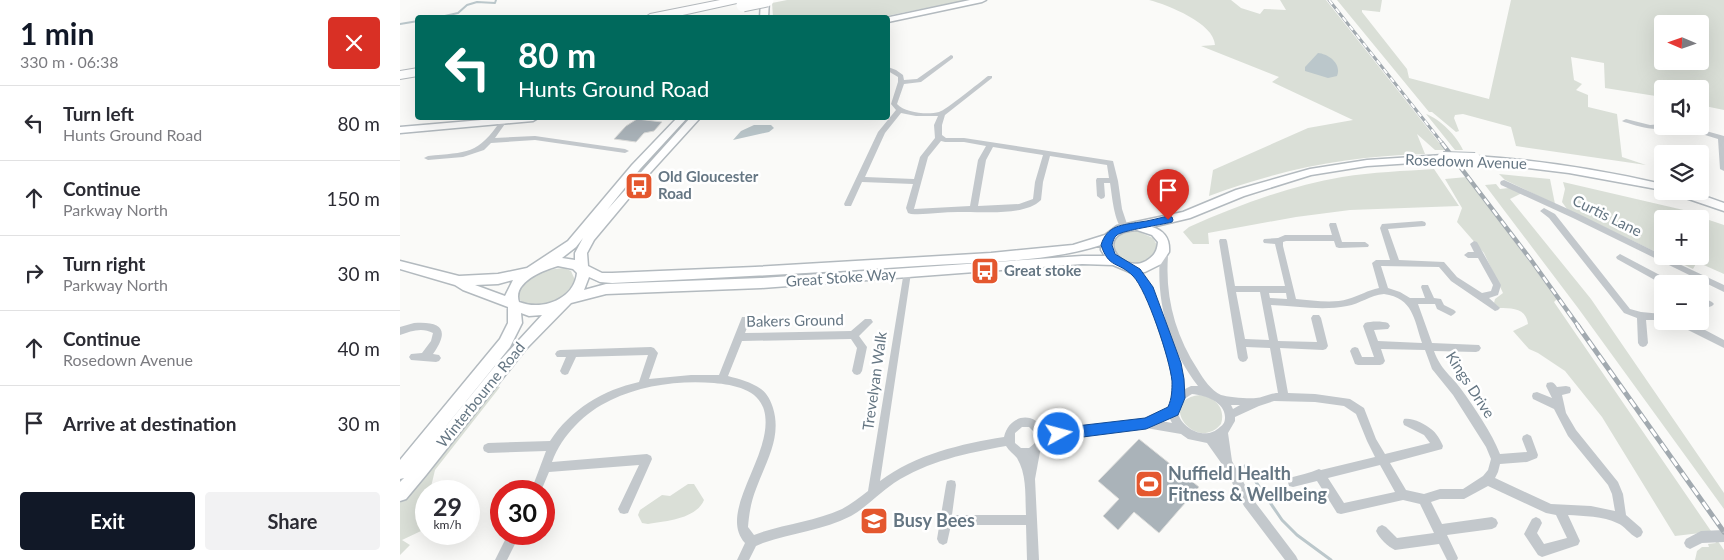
<!DOCTYPE html>
<meta charset="utf-8">
<style>
:root{--surface:#fff;--page:#f2f2f3;--text:#2b2b33;--muted:#7c7c81;--line:#e1e1e2;--accent:#111827}
body{margin:0;font-family:Lato,sans-serif;background:var(--page);color:var(--text);height:100vh;display:flex;flex-direction:column;font-size:19px;white-space:nowrap}
*{box-sizing:border-box;margin:0}
p{font-size:16px;color:var(--muted)}
.icon{flex:none;width:28px;height:28px;fill:none;stroke:currentColor;stroke-width:2;stroke-linecap:round;stroke-linejoin:round}
.map{position:relative;flex:1;overflow:hidden}
.panel{display:flex;flex-direction:column;background:var(--surface);width:400px}
.panel>*{flex:none}
.top-card{position:absolute;left:15px;top:15px;width:475px;height:105px;border-radius:5px;box-shadow:0 5px 20px #0002;background:#00695c;color:#fff;overflow:hidden}
.needle{width:32px;rotate:272deg}
.controls{position:absolute;left:1254px;top:15px;display:grid;gap:10px}
.controls a{display:grid;place-items:center;width:55px;height:55px;border-radius:5px;background:var(--surface);box-shadow:0 5px 20px #0002;font-size:25px}
.speed{position:absolute;left:15px;top:480px;display:flex;gap:10px;font-size:25px;font-weight:700;text-align:center}
.speed>*{display:grid;place-content:center;width:65px;height:65px;border-radius:50%;background:var(--surface);box-shadow:0 5px 20px #0002;line-height:1}
.speed small{font-size:12px;font-weight:400}
.speed .limit{border:8px solid #d22;background:#fff;color:#111}
.pin{position:absolute;display:grid;place-items:center;width:42px;height:42px;color:#fff;margin:-51px -21px;border-radius:50% 50% 50% 0;rotate:-45deg;box-shadow:0 0 5px #0007}
.pin .icon{rotate:45deg}
.me{position:absolute;width:55px;margin:-28px;rotate:83deg;stroke-linejoin:round;filter:drop-shadow(0 0 4px #0008)}
.turn{display:flex;align-items:center;gap:18px;height:105px;padding:0 20px;font-size:22px}
.turn .icon{width:65px;height:65px;stroke-width:2.5}
.turn b{display:block;font-size:35px;line-height:42px}
.round{display:grid;place-items:center;flex:none;width:52px;height:52px;border-radius:5px;background:var(--page)}
.headline{display:flex;align-items:center;justify-content:space-between;height:85px;padding:0 20px}
h1{font-size:30px;font-weight:700;line-height:38px;color:var(--accent)}
.button{display:flex;gap:10px;margin-top:auto;padding:10px 20px}
.button a{flex:1;height:58px;border-radius:5px;background:var(--accent);color:#fff;font-size:20px;font-weight:700;line-height:58px;text-align:center}
.button a+a{background:var(--page);color:var(--text)}
ul{padding:0;list-style:none}
li{display:flex;align-items:center;gap:15px;height:75px;padding:0 20px;border-top:1px solid var(--line)}
li div{flex:1}
li b{display:block;font-size:19px}
li em{font-style:normal}
main{display:flex;flex:1;min-height:0}
.map>svg:first-child{display:block}
</style>
<main>
<section class="panel">
<div class="headline"><div><h1>1 min</h1><p>330 m · 06:38</p></div><a class="round" style="background:#d93025;color:#fff"><svg class="icon" aria-label="close" viewBox="0 0 24 24"><path d="M6 6l12 12M18 6L6 18"/></svg></a></div>
<ul>
<li><svg class="icon" aria-label="left" viewBox="0 0 24 24"><path d="M17 20v-9H6M10 6l-5 5 5 5"/></svg><div><b>Turn left</b><p>Hunts Ground Road</p></div><em>80 m</em></li>
<li><svg class="icon" aria-label="ahead" viewBox="0 0 24 24"><path d="M12 20V5M6 11l6-6 6 6"/></svg><div><b>Continue</b><p>Parkway North</p></div><em>150 m</em></li>
<li><svg class="icon" aria-label="right" viewBox="0 0 24 24"><path d="M7 20v-9h11M14 6l5 5-5 5"/></svg><div><b>Turn right</b><p>Parkway North</p></div><em>30 m</em></li>
<li><svg class="icon" aria-label="ahead" viewBox="0 0 24 24"><path d="M12 20V5M6 11l6-6 6 6"/></svg><div><b>Continue</b><p>Rosedown Avenue</p></div><em>40 m</em></li>
<li><svg class="icon" aria-label="arrive" viewBox="0 0 24 24"><path d="M6 21V4h12l-3 4 3 4H6"/></svg><div><b>Arrive at destination</b></div><em>30 m</em></li>
</ul>
<div class="button"><a>Exit</a><a>Share</a></div>
</section>
<div class="map">
<svg width="1324" height="560" viewBox="0 0 1324 560">
<rect width="100%" height="100%" fill="#fafaf8"/>
<path fill="#dadfd7" fill-rule="evenodd" d="M387,0H567L476,18L373,17L372,3Z
M749,0H831L841,8L860,14L864,9L886,10L880,0H926L1045,150H1035L1017,134L1025,154C948,156 881,169 809,196L813,170L908,128L953,120L872,82L879,77L801,46L815,45C814,23 768,5 749,0Z
M937,0H982L980,12L962,10V12L1007,69L1009,78L1089,99L1111,0H1324V110L1300,105V89H1262V97L1205,88L1204,63L1171,57L1174,80L1182,84L1176,90L1188,95V107L1217,114L1222,157L1246,165L1116,146L1111,127L1063,114L1055,115L1054,118L1059,131L1056,132L1032,112H1029ZM1262,24H1300V61H1262Z
M1026,114C1040,119 1057,136 1063,150H1055Z
M283,121L289,122L189,235L206,208Z
M1034,169L1059,206L950,210L896,217L808,233L809,244H793L783,232L789,227C838,205 889,186 942,177C973,172 1004,171 1034,169Z
M1099,174L1150,179L1155,204L1105,180Z
M1067,177L1157,299L1154,302L1324,550V560H1295L1297,551L1302,547H1309L1308,544L1316,543L1309,532L1275,536L1202,417L1165,371L1138,353L1129,349L1113,331L1128,324C1126,308 1112,308 1099,308L1094,303L1095,299L1103,293L1084,253L1057,222L1062,208L1045,179Z
M1163,182L1305,215L1306,219L1324,225V274L1297,262L1293,269L1266,256H1300V219H1262V255L1167,209L1162,202L1165,189Z
M1096,184L1100,189L1109,188L1122,193L1110,199L1191,299L1324,493V509L1178,308L1085,185Z
M737,231L753,238L758,247C754,266 734,266 719,258L712,246C716,233 725,232 737,231Z
M164,268L171,271L175,280C166,299 137,317 119,299C117,276 146,269 164,268Z
M96,386L100,387L35,470L30,491H26V508L21,531L2,540L10,545L0,555V503Z
M800,395C815,397 826,408 821,424C796,454 755,400 800,395Z
M288,484H294L304,500C296,519 266,521 248,524L242,523L238,515L240,510L262,495L270,496Z"/>
<path fill="#bbc7cb" d="M918,53C929,54 942,64 937,76L928,78L905,71V67Z
M354,125H371L374,128L369,132L333,140L341,131Z"/>
<g fill="none" stroke-linecap="round" stroke-linejoin="round">
<path stroke="#bbc7cb" stroke-width="2" d="M36,18L58,13L67,5L77,2L95,3L96,0
M0,24L18,21"/>
<path stroke="#bbc7cb" stroke-width="3" d="M845,466L882,520L897,535L931,560"/>
</g>
<path fill="#aab3b9" stroke="#dcdcda" d="M237,119L262,122L254,131L244,133L236,142L214,139L226,126Z
M739,439L799,487L759,533L734,512L718,530L703,516L719,499L698,481Z"/>
<g fill="none" stroke-linecap="round" stroke-linejoin="round">
<defs>
<path id="secondary" d="M361,0H369L368,18H360Z
M570,0H586L582,2L488,22V18H485Z
M105,118H138L133,121L0,133V127Z
M277,118H287L240,169L207,210L290,118H300L250,173L194,240L187,253L188,266L202,273H212L355,267L591,253L673,245L705,235L717,226L783,212L836,190L910,169L967,160L1043,155L1048,158L1043,161L967,166L911,175L844,196L790,218L752,227C765,231 770,239 769,252L761,264L745,272L732,273L713,265L682,264L361,288L206,294L171,303L125,350L26,475L6,499L0,501V482L4,478L0,479V460L100,339L108,323V307L63,290L55,285L0,269V261L59,276L98,274L127,268L168,241L232,165ZM737,230L752,235L758,242C757,252 754,256 746,261C720,275 692,232 737,230ZM183,238L175,253V260L162,258L176,247ZM701,245V250L705,256H682L361,278L206,284L184,290L189,277L200,282L212,283C314,278 416,273 518,266C578,262 643,263 701,245ZM158,266L173,269L177,273C174,300 141,311 119,302C112,282 144,270 158,266ZM113,280L105,296L75,285L98,284ZM121,313L129,316L142,315L95,366L29,447L110,347L122,323Z
M1075,156C1138,160 1201,170 1262,184V190L1169,173L1071,161L1070,159L1071,157Z
M1290,191L1324,203V211L1277,195L1275,192Z"/>
<path id="highway" d="M320,0H343L337,3L269,18H244L250,14Z
M18,68V76L0,79V71Z"/>
</defs>
<use href="#secondary" stroke="#b3babf" stroke-width="3"/>
<use href="#highway" stroke="#b4b9bd" stroke-width="2"/>
<path fill="#c3c8cc" fill-rule="evenodd" d="M551,55L553,56V58L521,82L504,84L497,104C505,113 528,115 539,112C546,110 580,82 588,76H592V78L545,115L542,125V135L546,138H564L713,161L718,181L722,209L728,227L727,229L724,230C714,225 712,194 710,183H704L705,196L704,198L701,199L697,196L696,180L697,178H709L707,165L650,156L643,182L641,200C624,217 581,211 558,212C542,212 527,215 511,214L508,213L506,208L513,184L462,182L451,206H445L444,204L478,132L496,110L491,104L498,82V77L488,71V67L496,70L503,75L504,80L517,79ZM501,113L516,116H538L534,125L535,138L520,157L514,179L465,177L485,133ZM541,141L545,142H564L586,146L578,160L570,206L514,209L528,157ZM593,147L643,155L635,182L633,199L619,204L578,206L586,160Z
M103,119L107,121L95,138L135,136L225,149L229,151L225,153L135,140L91,143L84,150L63,157L28,160L24,158L28,156C67,152 78,155 101,120Z
M1226,119L1250,125L1262,124V126H1270C1257,133 1238,126 1224,122L1222,121Z
M1276,126H1288L1324,136V171L1320,169L1318,139Z
M1104,180L1179,214L1262,255V256L1324,285V292L1173,218L1101,185L1100,183L1101,181Z
M1144,208L1155,214L1230,309L1241,312L1262,314V320H1246L1248,343L1246,346L1243,347L1240,346L1238,343L1237,318L1224,313L1149,218L1140,211Z
M1022,221L1025,222L1026,224L1025,226L988,229L999,260L1044,262L1057,277L1082,293L1091,291L1093,285L1078,258H1068L1064,255L1068,252H1074L1070,244L1074,241L1077,242L1101,285L1098,295L1089,298L1100,308L1098,310L1095,311L1051,281L1039,267L981,266L988,288L1000,292L1010,298H1025L1021,287L1022,285H1028L1034,298L1041,299L1044,305L1054,310L1056,312L1054,314L1051,316L1037,309L1035,304H1018L1032,343L1079,345L1081,348L1079,351L1076,352L1034,351C1041,370 1050,374 1061,389C1074,407 1092,433 1100,454L1127,452L1122,439L1123,436L1127,434L1131,436L1138,455L1137,458L1127,462L1100,464L1098,472L1095,478L1151,504L1191,506L1215,511L1212,494L1208,485L1168,436L1154,409L1133,399L1132,396L1133,393L1137,392L1152,398L1146,386L1147,383C1153,381 1154,383 1157,387L1166,386L1170,387L1171,390L1170,393L1162,395L1166,413L1176,430L1218,482L1223,494L1226,515L1241,528L1243,532L1241,536L1237,538C1229,534 1225,526 1217,523C1204,516 1183,516 1168,515L1180,541L1178,545L1142,557L1138,555L1124,534L1132,519L1136,517L1140,519L1142,523L1137,533L1144,544L1167,538L1156,515L1146,513L1088,486L1064,499H1040L1031,502L1042,524L1092,517L1096,519L1098,523L1096,527L1092,529L1047,535L1058,558L1057,560H1047L1039,544L995,550C988,547 979,538 976,531L978,527L982,525L986,527L997,538L1034,533L1020,504L1003,500L941,514L937,513L917,481L893,487L889,486L888,482L889,478C899,475 910,473 919,469L921,470L975,457L967,441L956,414L944,406L915,402L874,401L859,406L835,417V421L828,433L832,461L852,498L896,556L898,560H885L844,506L824,467L807,443L788,439L781,434L746,428L646,440L640,452L635,479L639,560H627L626,525H551L547,543L543,545L539,543L537,539L546,485L547,481L551,480L555,481L556,485L552,515H626C625,495 627,475 617,458C614,454 609,451 606,446C567,453 528,461 494,483C479,493 467,507 451,516C424,530 392,533 363,543L356,546L349,560H337L345,543C316,511 376,453 364,410C358,389 334,385 314,383C281,380 241,385 211,400C185,412 162,435 152,462L247,454L251,456L252,459L228,513L224,514L220,513L218,509L239,465L149,472L141,491H131L146,451L88,453L84,451L83,448L84,445L88,443L150,441C171,409 203,390 239,382L248,355L176,357L168,374L165,375L162,374L160,371L166,357H157L155,354L157,351L160,350L251,347L254,348L258,353L249,379L291,375H319L342,317H348L350,320L345,333L451,331L465,319H471L473,322L459,336L467,347L462,371L460,374L457,375L454,374L452,371L457,348L451,339L342,341L328,376C339,379 351,382 361,389C367,393 371,401 373,408C382,437 366,462 356,489C351,502 349,514 348,527L354,535C382,524 414,522 442,509C451,504 460,497 468,491L504,271L507,270L511,273L480,481C516,454 561,444 604,437C609,415 634,410 644,431L745,419L768,409L773,398V379L769,363L744,288L733,274L723,267L727,264L739,270L752,287L779,363L783,379V390L791,386H798C769,349 756,303 760,256L764,253L768,256C765,297 775,335 798,370C804,380 811,390 821,395C827,397 849,399 856,398C863,398 870,393 878,393L870,348L846,347L848,358L846,361L843,362L840,361L838,358L819,241L820,239H826L827,241L835,286H885L875,244L864,243L863,241L864,239L878,238L885,235H932L929,225L930,223H936L942,242H965L969,245L968,247L939,248L936,247L934,241H886L883,242V246L896,299C912,300 932,304 948,299C959,296 968,290 979,288L972,263L976,260H990L980,228L982,224ZM836,292H860L869,340L845,339ZM869,293H886L887,299L870,298ZM984,294C1013,298 1014,319 1022,343L978,341L974,330L988,329L990,326L988,323C982,321 971,321 965,323L963,326L974,357H962L958,348L955,347L952,348L950,351L955,364L958,365H980L983,364L985,361L981,349L1025,350L1032,369L1053,395L1086,447L1091,459L1088,470L1083,476L1063,489H1040L1024,494L1006,490L990,463L1042,449L1043,446C1041,441 1036,432 1031,429C1026,424 1011,417 1004,419L1003,422L1004,425L1024,435L1030,443L985,454L976,439L964,408L950,399L915,394L888,393L880,348L923,350L926,349L928,346L921,318L919,315H913L911,318L917,342L878,341L871,305C896,306 922,311 947,306C960,304 970,295 984,294ZM792,394C805,395 825,402 825,417C825,422 824,424 820,427C801,446 766,417 782,401C785,398 789,396 792,394ZM831,405H840L833,409ZM769,417L772,423L761,421ZM622,427H629L635,433V443L629,448H621L615,443V433ZM980,465L995,492L944,503L928,478Z
M1220,254L1273,282L1274,284H1262L1217,259L1216,257Z
M1300,296L1312,302L1314,304L1312,306L1309,307L1300,303Z
M1275,321H1288L1324,340V348L1276,324Z
M14,323C42,321 50,330 33,354L39,355L41,358L39,361L36,362L11,360L9,357L11,354L22,353L31,341L33,333C22,327 11,331 0,335V327Z
M1324,530V542L1302,543L1290,549L1286,547L1284,543L1286,539L1301,531Z
M108,534H120L107,560H95Z"/>
<use href="#secondary" fill="#fff" fill-rule="evenodd"/>
<use href="#highway" fill="#fff" fill-rule="evenodd"/>
<defs>
<path id="rail-far2" d="M929,0L1043,144"/>
<path id="rail-far1" d="M1042,143L1131,260L1179,327"/>
<path id="rail" d="M1178,326L1324,532"/>
</defs>
<use href="#rail-far2" stroke="#a2aab0" stroke-width="3"/>
<use href="#rail-far1" stroke="#a2aab0" stroke-width="4.5"/>
<use href="#rail" stroke="#a2aab0" stroke-width="5"/>
<use href="#rail-far2" stroke="#fff" stroke-width="2" stroke-dasharray="5.5" stroke-linecap="butt"/>
<use href="#rail-far1" stroke="#fff" stroke-width="2.5" stroke-dasharray="7" stroke-linecap="butt"/>
<use href="#rail" stroke="#fff" stroke-width="3" stroke-dasharray="9" stroke-linecap="butt"/>
<defs>
<path id="secondary-bridge" d="M1043,158L1075,159"/>
<path id="highway-bridge" d="M343,5L367,0"/>
</defs>
<use href="#secondary-bridge" stroke="#b3babf" stroke-width="14" stroke-linecap="butt"/>
<use href="#highway-bridge" stroke="#b4b9bd" stroke-width="15" stroke-linecap="butt"/>
<use href="#secondary-bridge" stroke="#fff" stroke-width="12"/>
<use href="#highway-bridge" stroke="#fff" stroke-width="13"/>
</g>
<path fill="#1a73e8" stroke="#114b97" d="M768,216L772,217L773,220L772,222C761,225 724,230 717,235C714,237 713,241 712,245L715,254L740,269L753,287L781,363L784,379L785,398L778,415L746,429L659,440L655,439L653,434L655,430L659,428L745,418L768,407C772,398 772,390 772,381C770,360 747,290 733,276C718,261 709,269 701,245C707,225 722,225 740,222C749,221 759,218 768,216Z"/>
<defs>
<symbol id="bus-square" viewBox="-11 -11 22 22"><rect x="-9" y="-9" width="18" height="18" rx="4" fill="#e4572e" stroke="#fff"/><path d="M-5-6H5V4H4V6H2V4H-2V6H-4V4H-5ZM-3.5-4V0h7V-4ZM-3.5 1.2v1.5H-2V1.2ZM2 1.2v1.5H3.5V1.2Z" fill="#fff"/></symbol>
<symbol id="stadium-square" viewBox="-11 -11 22 22"><rect x="-9" y="-9" width="18" height="18" rx="4" fill="#e4572e" stroke="#fff"/><path d="M0-5a6.5 5 0 1 0 0 10a6.5 5 0 1 0 0-10ZM-3.5-1.8h7v3.6h-7Z" fill="#fff"/></symbol>
<symbol id="school-square" viewBox="-11 -11 22 22"><rect x="-9" y="-9" width="18" height="18" rx="4" fill="#e4572e" stroke="#fff"/><path d="M0-5L7-2L0 1L-7-2ZM-4 1L0 2.5L4 1V4Q0 6-4 4Z" fill="#fff"/></symbol>
</defs>
<g fill-rule="evenodd">
<use href="#bus-square" x="223" y="170" width="32" height="32"/>
<use href="#bus-square" x="569" y="255" width="32" height="32"/>
<use href="#stadium-square" x="733" y="468" width="32" height="32"/>
<use href="#school-square" x="458" y="505" width="32" height="32"/>
</g>
<g text-anchor="middle" stroke-width="5" stroke-linejoin="round" paint-order="stroke">
<g font-size="15" fill="#657683" stroke="#fff">
<text transform="translate(1066 162) rotate(2)" y="5">Rosedown Avenue</text>
<text transform="translate(1207 216) rotate(26)" y="5">Curtis Lane</text>
<text transform="translate(441 278) rotate(-4)" y="5">Great Stoke Way</text>
<text transform="translate(395 321) rotate(-1)" y="5">Bakers Ground</text>
<text transform="translate(475 381) rotate(-82)" y="5">Trevelyan Walk</text>
<text transform="translate(1070 385) rotate(57)" y="5">Kings Drive</text>
<text transform="translate(81 395) rotate(-51)" y="5">Winterbourne Road</text>
</g>
<g font-size="15" font-weight="bold" fill="#657683" stroke="#fff" text-anchor="start">
<text x="258" y="182">Old Gloucester<tspan x="258" dy="17">Road</tspan></text>
<text x="604" y="276">Great stoke</text>
</g>
<g font-size="18" font-weight="bold" fill="#657683" stroke="#fff" text-anchor="start">
<text x="768" y="480">Nuffield Health<tspan x="768" dy="21">Fitness &amp; Wellbeing</tspan></text>
<text x="493" y="527">Busy Bees</text>
</g>
</g>
</svg>
<div class="controls">
<a><svg class="needle" viewBox="-14 -14 28 28"><path d="M0-13l5 13h-10z" fill="#e53935"/><path d="M0 13l5-13h-10z" fill="#7c7c81"/></svg></a>
<a><svg class="icon" aria-label="sound" viewBox="0 0 24 24"><path d="M4 9h4l5-4v14l-5-4H4zM17 9q2 3 0 6"/></svg></a>
<a><svg class="icon" aria-label="layers" viewBox="0 0 24 24"><path d="M12 4l9 5-9 5-9-5zM3 14l9 5 9-5"/></svg></a>
<a>+</a>
<a>−</a>
</div>
<div class="speed"><div>29<small>km/h</small></div><div class="limit">30</div></div>
<div class="pin" style="left:768px;top:220px;background:#d93025"><svg class="icon" aria-label="arrive" viewBox="0 0 24 24"><path d="M6 21V4h12l-3 4 3 4H6"/></svg></div>
<svg class="me" style="left:659px;top:434px" viewBox="-20 -20 40 40"><circle r="17" fill="#1a73e8" stroke="#fff" stroke-width="3"/><path d="M0-11L8 9 0 5-8 9z" fill="#fff"/></svg>
<div class="top-card">
<div class="turn"><svg class="icon" aria-label="left" viewBox="0 0 24 24"><path d="M17 20v-9H6M10 6l-5 5 5 5"/></svg><div><b>80 m</b>Hunts Ground Road</div></div>
</div>
</div>
</main>
